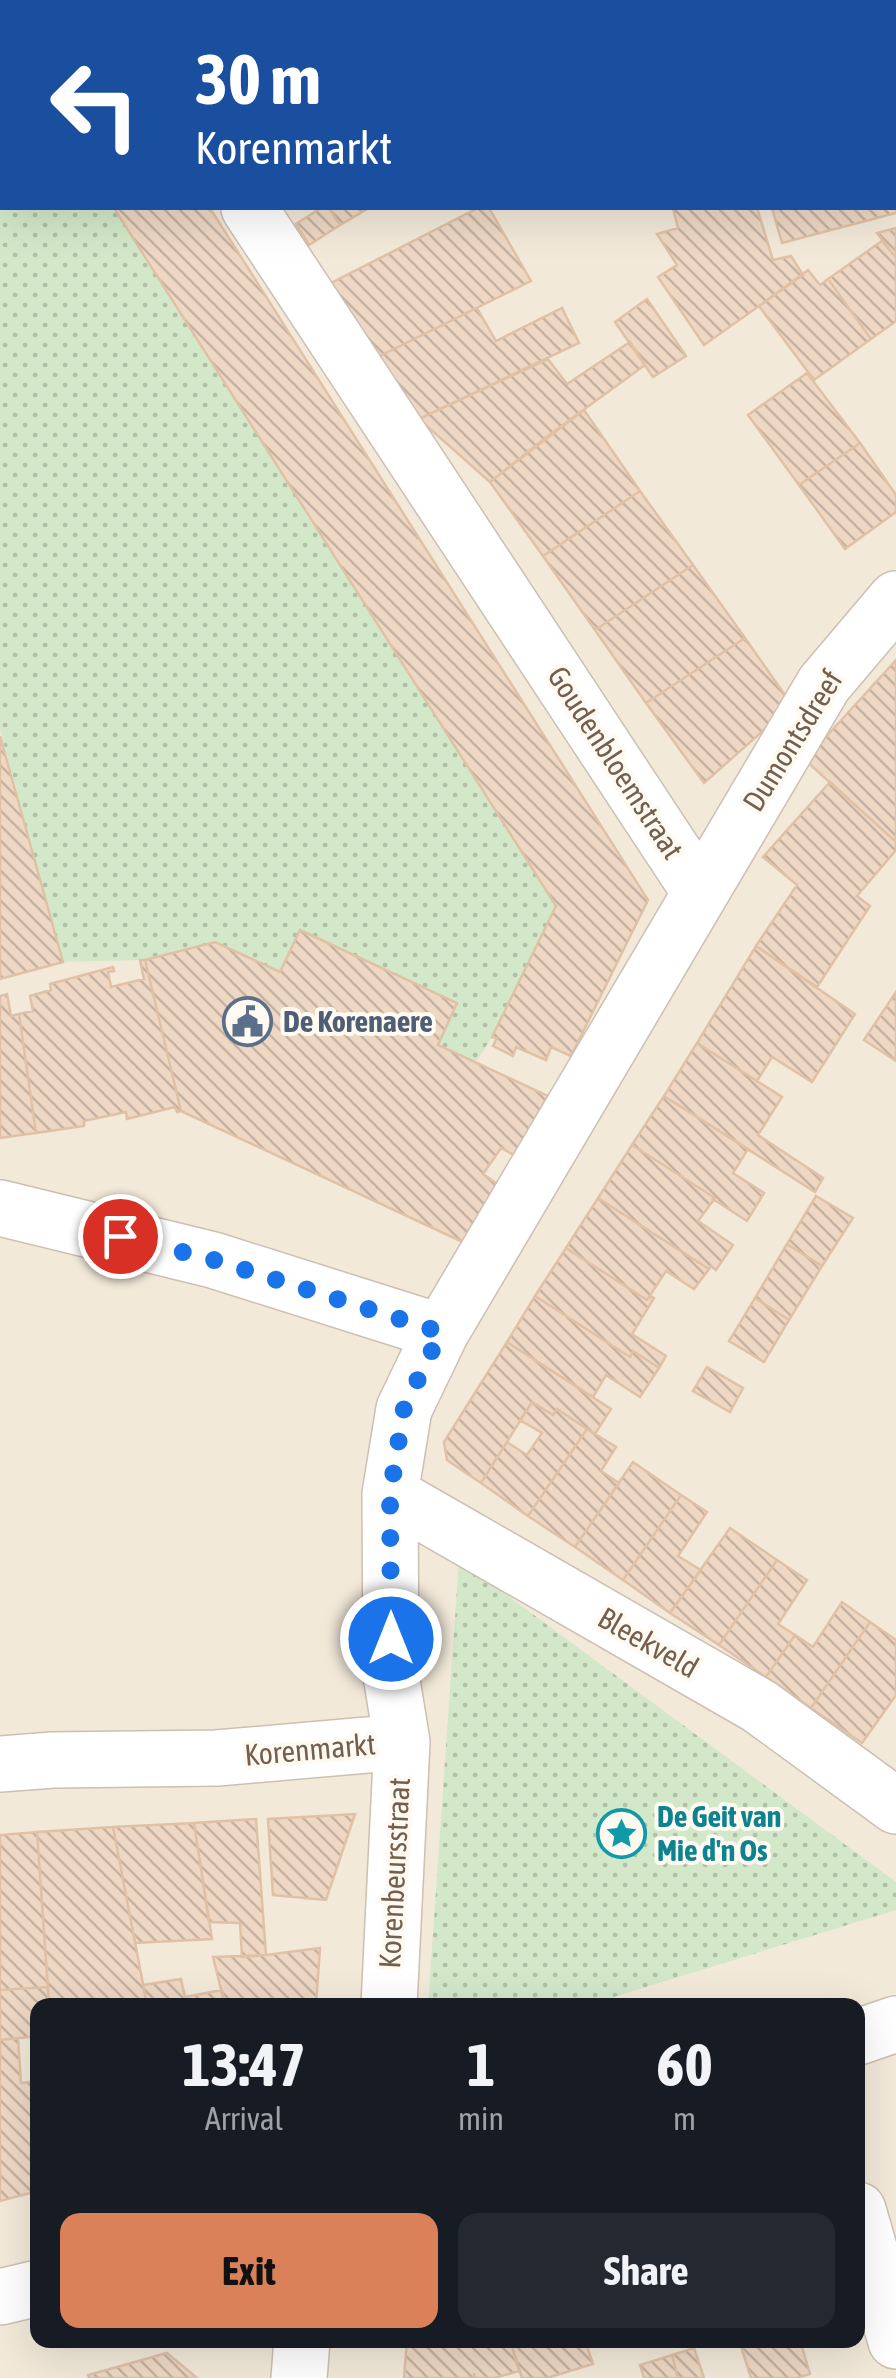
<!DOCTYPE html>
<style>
:root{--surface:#171b24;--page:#242831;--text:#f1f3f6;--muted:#9ea1a6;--accent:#da815a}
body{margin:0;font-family:"Asap Condensed",sans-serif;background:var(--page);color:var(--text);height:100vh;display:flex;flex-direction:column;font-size:38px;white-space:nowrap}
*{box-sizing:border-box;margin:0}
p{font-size:32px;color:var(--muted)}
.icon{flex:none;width:55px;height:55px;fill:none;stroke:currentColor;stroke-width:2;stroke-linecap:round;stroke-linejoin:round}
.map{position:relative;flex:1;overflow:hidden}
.side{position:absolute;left:30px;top:1998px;width:835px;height:350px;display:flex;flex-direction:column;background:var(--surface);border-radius:20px;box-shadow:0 10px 40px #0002}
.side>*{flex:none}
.guide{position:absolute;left:0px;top:0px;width:898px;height:210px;box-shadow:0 10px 40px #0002;background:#1a4fa0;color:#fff;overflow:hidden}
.pin{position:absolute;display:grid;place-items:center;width:85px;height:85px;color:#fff;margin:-42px;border:5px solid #fff;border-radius:50%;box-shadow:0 2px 10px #0007}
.me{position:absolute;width:110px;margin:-55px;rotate:0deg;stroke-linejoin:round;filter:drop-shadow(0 0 8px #0008)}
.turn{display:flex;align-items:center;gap:35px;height:210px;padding:0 30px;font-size:45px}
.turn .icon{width:130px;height:130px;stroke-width:2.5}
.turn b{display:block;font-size:70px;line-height:85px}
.eta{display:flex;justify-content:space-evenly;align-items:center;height:170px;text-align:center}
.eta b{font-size:60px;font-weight:700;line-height:70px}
.primary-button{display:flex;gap:20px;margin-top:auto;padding:20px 30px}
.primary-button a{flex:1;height:115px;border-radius:20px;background:var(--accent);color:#111;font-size:40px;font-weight:700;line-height:115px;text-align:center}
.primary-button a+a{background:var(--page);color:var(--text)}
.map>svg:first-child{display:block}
</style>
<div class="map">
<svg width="896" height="2378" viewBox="0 0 896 2378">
<defs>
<pattern id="grass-dots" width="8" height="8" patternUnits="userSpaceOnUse" patternTransform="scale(2.5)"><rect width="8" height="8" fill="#d3e8c9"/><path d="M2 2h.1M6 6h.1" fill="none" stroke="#b0bfa6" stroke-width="1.8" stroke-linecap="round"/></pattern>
<pattern id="building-back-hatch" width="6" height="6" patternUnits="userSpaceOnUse" patternTransform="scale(2.5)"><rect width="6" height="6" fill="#eed8c4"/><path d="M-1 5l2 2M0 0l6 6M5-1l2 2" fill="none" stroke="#c5b2a2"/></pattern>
</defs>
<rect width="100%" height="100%" fill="#fbf6ea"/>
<path fill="#f2e9d9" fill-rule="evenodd" d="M0,0H896V2378H0ZM2,2H895V208H2ZM38,2005H858V2340H38Z"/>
<path fill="url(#grass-dots)" d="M0,208H114L556,906L492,1037L475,1063L438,1045L457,1003L300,931L280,972L215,942L140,960L63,962L0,730Z
M459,1560L896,1882V1910L588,2005H428Z"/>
<path fill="url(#building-back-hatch)" stroke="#e0c1a6" stroke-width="2.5" d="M0,0H38V2H2V34L0,35Z
M38,0H125V2H38Z
M431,0H509V2H424Z
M634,0H754L755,2H634Z
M754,0H836L837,2H755Z
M895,86L896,213L782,243L772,208H895Z
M0,129H2V207L0,208Z
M114,208H210L648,900L571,1056L551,1047L546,1060L516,1047L513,1056L493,1046L497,1038L492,1037L556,906Z
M321,208H329L340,225L309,245L296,224Z
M329,208H366L367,209L340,225Z
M478,208H489L531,281L378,357L331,283Z
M673,208H757L773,260L791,256L803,275L704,345L658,277L677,265L657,234L678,228Z
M896,228V258L877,233Z
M882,241L896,258V321L871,339L828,279Z
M808,270L820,285L828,279L871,339L814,380L759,306Z
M647,299L686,356L653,377L615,322Z
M477,308L496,341L562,308L579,343L419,419L378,357Z
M630,342L645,365L549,435L490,482L419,419L548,359L567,384Z
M807,373L860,443L799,485L748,415Z
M584,410L640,491L543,556L490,482Z
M860,443L896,495V512L845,549L799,485Z
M640,491L693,565L595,630L543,556Z
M693,565L745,638L646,703L595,630Z
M745,638L792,705L704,783L646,703Z
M896,660V842L805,760Z
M0,736L63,962L0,979Z
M830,782L896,842V850L857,896L870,906L817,987L756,946L797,885L763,857Z
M300,930L457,1003L438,1045L548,1096L514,1155L501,1148L483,1174L497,1184L465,1243L181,1111L145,960L215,942L280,972Z
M756,946L855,1014L812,1082L772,1057L757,1081L697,1043Z
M140,960H145L181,1111L177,1112L175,1107L127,1119L126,1112L84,1121V1126L36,1133L19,1014L33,1011L30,996L51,990L50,984L113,967L114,971L108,972L111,987L144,979Z
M896,992V1061L864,1040Z
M7,994L11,1016L19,1014L36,1133L0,1138V996Z
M697,1043L782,1097L758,1135L823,1178L815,1192L664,1096Z
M664,1096L748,1149L733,1173L764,1193L747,1221L713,1199L715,1198L632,1145Z
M632,1145L715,1198L698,1221L733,1245L716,1270L711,1266L709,1269L598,1198Z
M816,1196L853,1218L822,1266L787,1244Z
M598,1198L709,1269L694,1289L666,1271L647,1300L566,1248Z
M787,1244L822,1266L789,1320L755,1298Z
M566,1248L647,1300L651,1296L654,1298L632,1334L666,1356L659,1368L633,1351L630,1357L535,1296Z
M535,1296L630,1357L633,1351L659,1368L640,1397L606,1375L593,1397L507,1342Z
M755,1298L789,1320L764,1362L729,1341Z
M507,1342L611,1409L595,1434L557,1409L553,1415L532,1402L481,1483L447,1460L444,1442Z
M707,1367L743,1388L730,1412L693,1391Z
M532,1402L553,1415L557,1409L587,1429L528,1516L481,1483L507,1442L527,1455L542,1433L520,1420Z
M587,1429L616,1447L601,1471L619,1483L575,1547L528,1516Z
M633,1462L681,1495L623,1580L575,1547Z
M681,1495L707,1512L678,1556L701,1570L670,1613L623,1580Z
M730,1528L777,1560L719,1645L670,1613Z
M777,1560L807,1580L778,1624L795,1635L766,1677L719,1645Z
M842,1602L870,1622L811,1708L766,1677L795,1635L813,1647Z
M870,1622L896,1640V1695L862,1743L811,1708Z
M355,1814L326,1900L273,1895L268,1819Z
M256,1819L266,1955L242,1957L240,1923L209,1922L194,1823Z
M194,1823L212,1939L135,1943L113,1827Z
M113,1827L147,2005H49L37,1832Z
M37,1832L48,1987L0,1990V1835Z
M320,1948L316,2005H225L213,1957L266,1955Z
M181,1979L185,1997L222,1990L225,2005H147L143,1985Z
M48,1987L49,2005H38V2036L0,2040V1990Z
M18,2038L21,2083L38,2081V2191L0,2201V2040Z
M407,2340H510L519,2371L494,2378H475L474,2373V2378H404Z
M510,2340H585L593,2364L547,2378H522Z
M739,2340H800L810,2374L797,2378H751Z
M694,2348L704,2378H678L672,2355Z
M167,2353L197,2378H89L88,2375Z
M672,2355L678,2378H644L640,2365Z"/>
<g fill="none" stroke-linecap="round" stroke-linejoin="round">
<defs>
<path id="minor" d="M181,0L182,2
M288,2L296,0
M0,83H2
M249,208L700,892
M0,1208L213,1260L441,1332L404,1409L390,1494L391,1675L402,1742L389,2005
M441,1332L824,684L896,599
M390,1494L759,1706L896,1806
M0,1764L53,1760L217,1758L402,1742
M858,2037L896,2024
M858,2210L896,2341
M0,2297L38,2288
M299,2378L302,2340"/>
</defs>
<use href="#minor" stroke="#cdbfb1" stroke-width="58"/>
<use href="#minor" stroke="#fff" stroke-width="55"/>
</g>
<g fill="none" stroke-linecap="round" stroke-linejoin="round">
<path stroke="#1a73e8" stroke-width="18" stroke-dasharray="0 32.4" d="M120,1236L214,1260L441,1332L404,1408L390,1494L391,1639"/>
</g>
<defs>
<symbol id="civic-ring" viewBox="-11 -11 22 22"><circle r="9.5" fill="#fefaf1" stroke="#5c6f8a" stroke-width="1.5"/><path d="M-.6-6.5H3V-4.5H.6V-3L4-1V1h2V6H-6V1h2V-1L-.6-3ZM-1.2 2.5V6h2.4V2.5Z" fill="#5c6f8a"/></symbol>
<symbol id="sight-ring" viewBox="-11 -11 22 22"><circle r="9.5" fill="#fefaf1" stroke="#0f9aa8" stroke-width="1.5"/><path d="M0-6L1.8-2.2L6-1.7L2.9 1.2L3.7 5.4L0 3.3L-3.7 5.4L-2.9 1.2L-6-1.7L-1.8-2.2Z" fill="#0f9aa8"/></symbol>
</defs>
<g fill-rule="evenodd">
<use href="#civic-ring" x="220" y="994" width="55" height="55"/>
<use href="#sight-ring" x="594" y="1806" width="55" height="55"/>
</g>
<g text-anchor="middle" stroke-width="8" stroke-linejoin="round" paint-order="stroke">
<g font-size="30" fill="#745f4f" stroke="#fefaf1">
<text transform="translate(793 741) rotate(-58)" y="10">Dumontsdreef</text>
<text transform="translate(615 763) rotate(57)" y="10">Goudenbloemstraat</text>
<text transform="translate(648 1643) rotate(30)" y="10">Bleekveld</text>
<text transform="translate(310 1750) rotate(-5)" y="10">Korenmarkt</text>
<text transform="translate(395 1873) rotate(-87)" y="10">Korenbeursstraat</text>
</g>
<g font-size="30" font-weight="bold" fill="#4e5e75" stroke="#fefaf1" text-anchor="start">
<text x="283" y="1032">De Korenaere</text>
</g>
<g font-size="30" font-weight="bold" fill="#0d838f" stroke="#fefaf1" text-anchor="start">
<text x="657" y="1827">De Geit van<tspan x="657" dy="34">Mie d'n Os</tspan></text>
</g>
</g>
</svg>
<div class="pin" style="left:120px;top:1236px;background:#d93025"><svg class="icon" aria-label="arrive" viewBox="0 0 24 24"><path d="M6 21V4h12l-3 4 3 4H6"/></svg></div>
<svg class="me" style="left:391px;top:1639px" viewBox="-20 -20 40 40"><circle r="17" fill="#1a73e8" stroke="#fff" stroke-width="3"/><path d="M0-11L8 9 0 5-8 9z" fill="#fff"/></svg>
<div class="guide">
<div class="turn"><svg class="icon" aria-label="left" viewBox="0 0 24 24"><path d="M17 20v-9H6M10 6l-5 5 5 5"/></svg><div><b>30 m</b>Korenmarkt</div></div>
</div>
<section class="side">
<div class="eta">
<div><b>13:47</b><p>Arrival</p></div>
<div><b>1</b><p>min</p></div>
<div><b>60</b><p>m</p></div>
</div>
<div class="primary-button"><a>Exit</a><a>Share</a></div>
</section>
</div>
